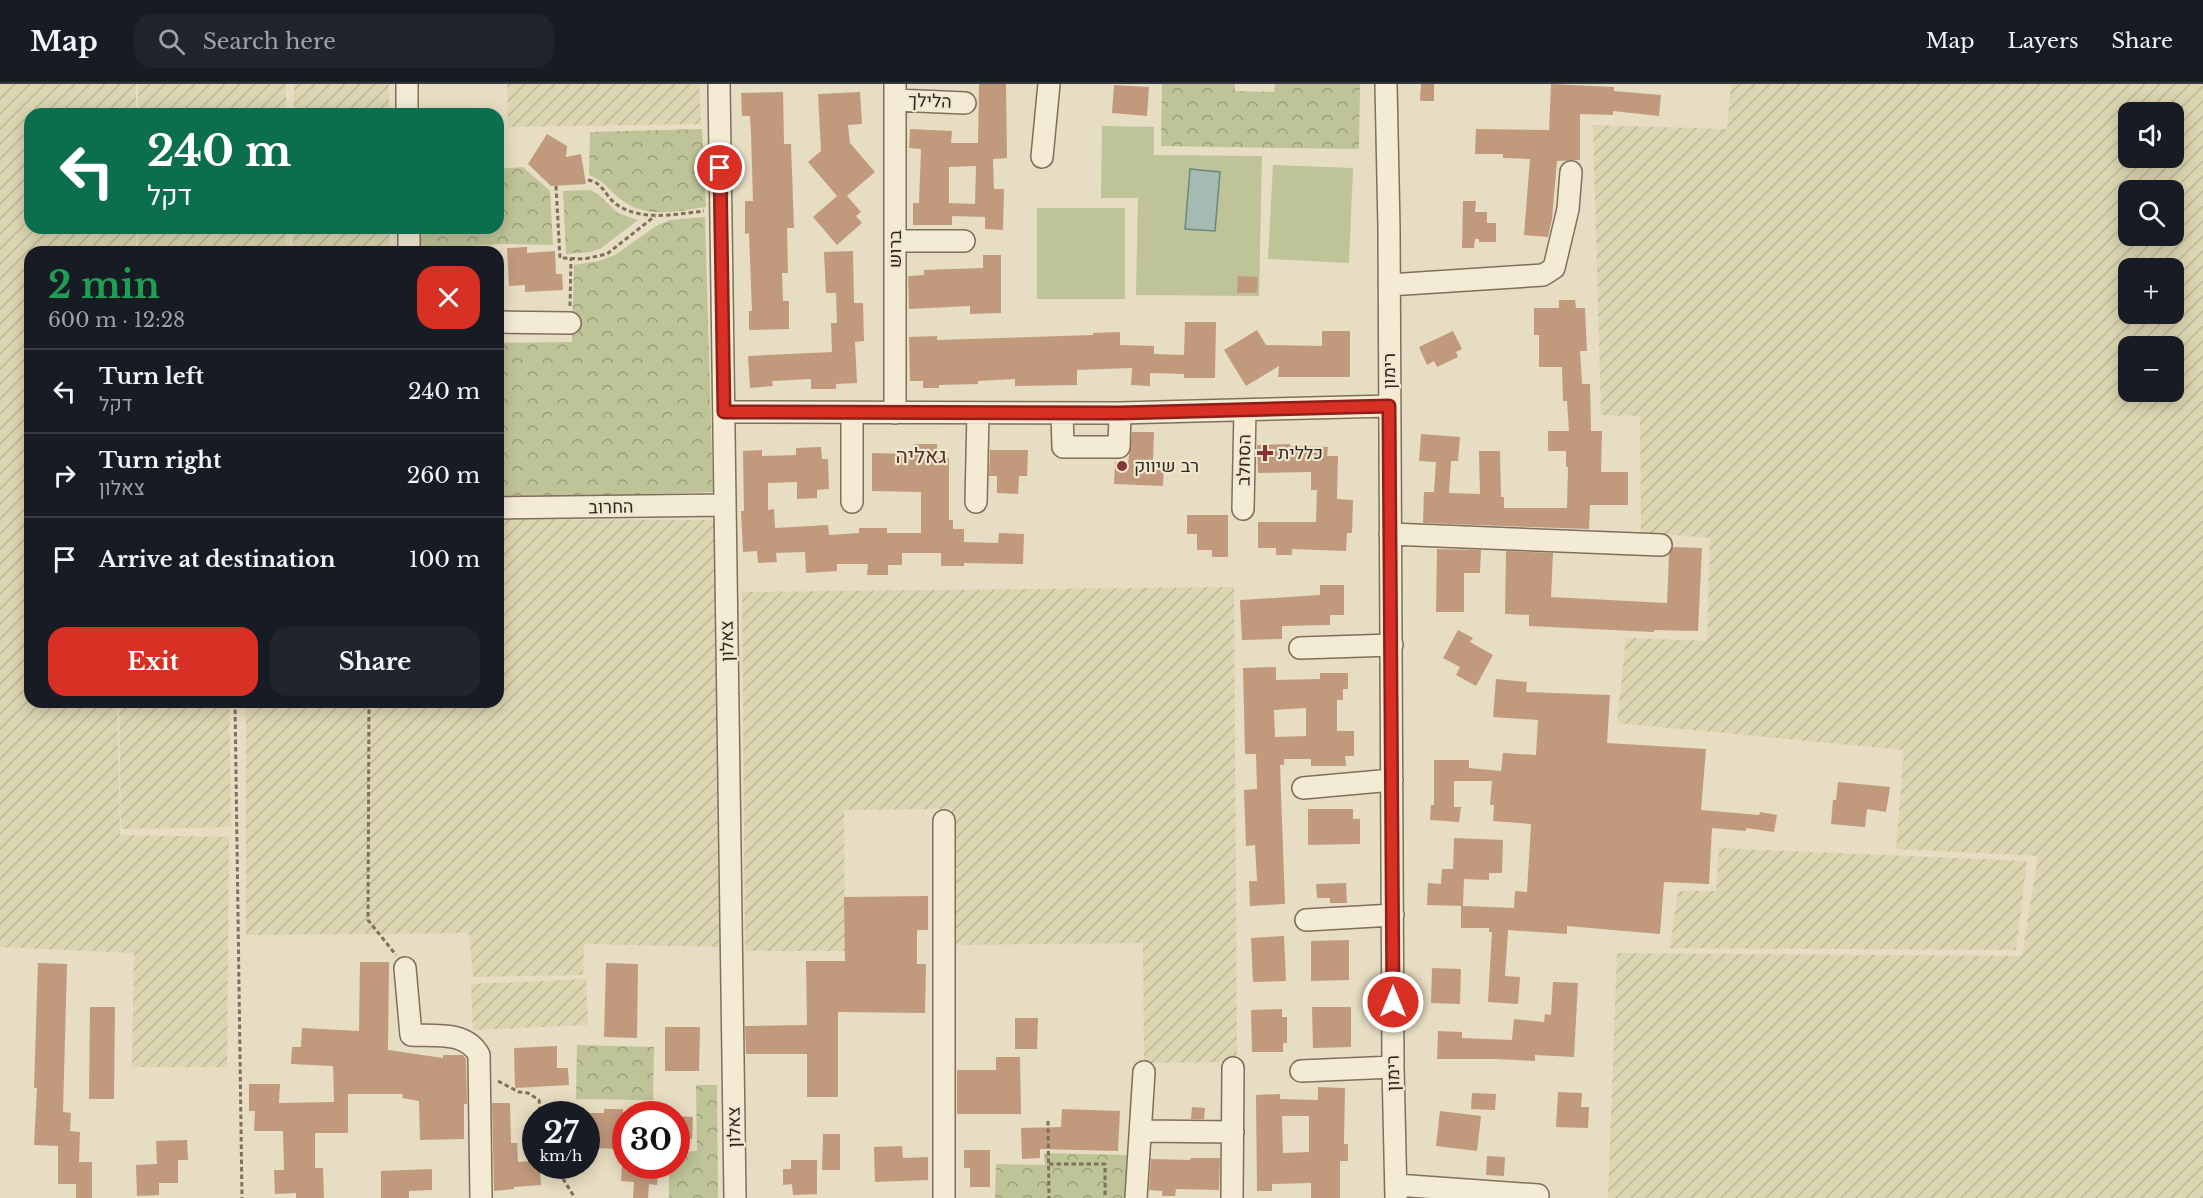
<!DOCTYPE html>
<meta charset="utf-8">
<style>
:root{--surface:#171b24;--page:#20242c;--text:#f1f3f6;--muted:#9ea1a6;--line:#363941;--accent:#d93025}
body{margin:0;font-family:"Libre Baskerville",Heebo,serif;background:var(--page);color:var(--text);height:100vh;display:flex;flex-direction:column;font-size:22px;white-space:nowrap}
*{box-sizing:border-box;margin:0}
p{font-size:20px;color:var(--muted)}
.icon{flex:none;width:33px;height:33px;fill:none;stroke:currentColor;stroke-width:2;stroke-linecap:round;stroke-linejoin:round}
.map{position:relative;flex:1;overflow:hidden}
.sheet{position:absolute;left:24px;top:162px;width:480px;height:462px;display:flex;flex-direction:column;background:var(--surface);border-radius:18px;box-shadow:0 3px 15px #0003}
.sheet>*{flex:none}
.banner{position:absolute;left:24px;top:24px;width:480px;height:126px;border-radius:18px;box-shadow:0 3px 15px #0003;background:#0b6e4f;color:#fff;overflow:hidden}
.tools{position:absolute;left:2118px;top:18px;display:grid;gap:12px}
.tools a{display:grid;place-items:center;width:66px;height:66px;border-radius:12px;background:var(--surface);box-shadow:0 3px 15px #0003;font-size:30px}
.speed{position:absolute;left:522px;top:1017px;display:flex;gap:12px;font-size:30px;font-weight:700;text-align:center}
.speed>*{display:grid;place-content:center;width:78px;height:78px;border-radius:50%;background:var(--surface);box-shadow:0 3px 15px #0003;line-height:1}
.speed small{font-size:15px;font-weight:400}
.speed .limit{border:9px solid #d22;background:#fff;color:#111}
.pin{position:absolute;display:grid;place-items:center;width:51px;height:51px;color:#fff;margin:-26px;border:3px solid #fff;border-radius:50%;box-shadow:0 2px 6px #0007}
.me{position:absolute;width:66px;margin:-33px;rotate:0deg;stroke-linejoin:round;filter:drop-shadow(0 0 4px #0008)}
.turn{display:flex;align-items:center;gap:21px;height:126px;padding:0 24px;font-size:27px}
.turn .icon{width:78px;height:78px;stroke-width:2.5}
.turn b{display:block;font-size:42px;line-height:51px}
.round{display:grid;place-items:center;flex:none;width:63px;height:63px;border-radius:18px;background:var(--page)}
.head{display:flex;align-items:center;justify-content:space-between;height:102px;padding:0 24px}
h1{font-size:36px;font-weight:700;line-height:45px;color:#1e9e55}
.button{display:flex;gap:12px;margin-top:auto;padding:12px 24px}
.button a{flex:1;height:69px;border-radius:18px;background:var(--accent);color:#fff;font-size:24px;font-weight:700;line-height:69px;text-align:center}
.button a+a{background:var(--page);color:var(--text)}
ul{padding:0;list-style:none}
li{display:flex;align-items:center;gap:18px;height:84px;padding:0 24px;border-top:2px solid var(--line)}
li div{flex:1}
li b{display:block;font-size:22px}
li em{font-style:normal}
header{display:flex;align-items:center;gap:36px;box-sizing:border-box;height:84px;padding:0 30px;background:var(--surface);border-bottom:2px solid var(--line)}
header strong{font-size:28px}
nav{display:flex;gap:33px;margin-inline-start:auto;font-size:21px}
.search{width:420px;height:54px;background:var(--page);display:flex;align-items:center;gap:15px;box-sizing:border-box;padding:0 21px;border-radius:18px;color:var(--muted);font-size:22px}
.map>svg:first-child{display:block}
</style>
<header>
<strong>Map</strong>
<div class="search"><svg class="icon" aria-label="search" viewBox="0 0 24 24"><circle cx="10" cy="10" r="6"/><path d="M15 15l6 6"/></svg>Search here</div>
<nav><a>Map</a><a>Layers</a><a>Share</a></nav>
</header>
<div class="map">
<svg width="2203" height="1114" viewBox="0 0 2203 1114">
<defs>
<pattern id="farmland-furrows" width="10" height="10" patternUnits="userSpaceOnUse" patternTransform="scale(1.5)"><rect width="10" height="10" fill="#dcd5b1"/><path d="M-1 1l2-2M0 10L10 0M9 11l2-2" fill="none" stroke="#bdb798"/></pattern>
<pattern id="forest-crowns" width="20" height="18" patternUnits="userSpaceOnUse" patternTransform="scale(1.5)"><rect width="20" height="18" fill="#bec398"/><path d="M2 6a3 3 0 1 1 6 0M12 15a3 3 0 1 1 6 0" fill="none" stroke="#9b9e7b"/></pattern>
</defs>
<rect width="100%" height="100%" fill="#e7ddc2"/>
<path fill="url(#farmland-furrows)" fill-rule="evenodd" d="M0,0H136V30H30V144H136V168H30V618H117L120,751L229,753L227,983H132L134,869L0,863Z
M138,0H286V30H138Z
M294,0H389V30H294Z
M507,0H699L701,40L508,43Z
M1731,0H2203V1114H1608L1617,869L2022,872L2038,772L1896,765L1904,666L1617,639L1626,554L1707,557L1710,454L1641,448L1640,332L1601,331L1593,41L1727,45ZM2128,28H2174V74H2128ZM2128,106H2174V152H2128ZM2128,184H2174V230H2128ZM2128,262H2174V308H2128Z
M138,144H286V164L138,165Z
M293,144H389V166H293Z
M498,435L715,436L721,863L584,860L583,891L473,893L469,849L246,851V618H498Z
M1234,503L1237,978L1144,979L1143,859L953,861L952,725L844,726L845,867H745L742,508Z
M119,618H229L231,743L121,745Z
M1719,764L2027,777L2016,866L1670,864L1678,807H1716Z
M586,895L588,941L473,946L471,900Z"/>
<path fill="#bec398" d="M1102,42L1154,43V71L1262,72L1259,212L1136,211L1138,114H1101Z
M1273,81L1353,84L1349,179L1268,175Z
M1037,124H1125V215H1037Z"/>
<path fill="url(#forest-crowns)" d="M1162,0H1235V7L1274,8L1275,0H1360L1359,65L1161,62Z
M702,45L706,123C678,127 648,135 623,117C610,108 604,96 589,91L590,48Z
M523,83L550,107L553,161L502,160L419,165L421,144H498V85Z
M590,106L598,110L618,129L638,136L600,165L591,168L566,170L563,107Z
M705,133L713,408L498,415V259L572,258L574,181L599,177L615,171L656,142L670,136Z
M577,961L654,963L653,1016L576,1015Z
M696,1001H717L718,1114H669V1082H676L677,1068L697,1067Z
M1044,1069L1127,1071L1126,1114H995L996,1080L1045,1081Z"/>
<path fill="#a4bbb4" stroke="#6c8781" stroke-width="1.5" d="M1190,85L1220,88L1215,147L1185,145Z"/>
<path fill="#c19a7d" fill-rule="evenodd" d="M979,0H1006L1007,74L993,75L994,105H1004L1003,146L985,145V133L952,132V141H913V119H919L921,65L909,64L910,45L952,47L951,59H978ZM976,82L975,120L949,119V83Z
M1421,0H1434V17H1420Z
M1551,0L1614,3V7L1661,11L1659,32L1613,27V31L1580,30V76L1557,77L1552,135L1548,153L1524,151L1530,75L1503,74V70H1475L1476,45L1549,46Z
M1114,1L1149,3L1147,32L1112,29Z
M783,8L784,60H791L794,144H787L788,189H782L783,217H789V245L749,246V227H752L749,149L745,150V117H753L751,49L750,32H742L741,9Z
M860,8L862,40L848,41L850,59L875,88L847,112L861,128L856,132L862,139L837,161L813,133L837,112L808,78L821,67L818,10Z
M547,50L567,62L566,73L581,70L586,100L551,102L528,80Z
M1463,117H1476L1475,128H1487V139H1496V158H1479V155H1475L1474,164H1462Z
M527,163V169L555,167L556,190H562L563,206L525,208V201L509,202L507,164Z
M853,167L854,219H863L864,257L855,258L857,299L836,300V305H811V295L772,297L773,302L750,304L748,272L832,268L831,239H837L836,209H826L824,168Z
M983,171H1001V229L970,230V222L909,225L908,192L924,191V186L983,184Z
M1238,192L1258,193L1257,209H1237Z
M1559,216H1575L1576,224H1585L1587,267H1580L1582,300H1590L1591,347H1602L1601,388H1628V421H1590L1589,445L1423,439L1424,408H1434L1436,378L1419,377L1421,350L1460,353L1458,377H1451L1449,409L1480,410L1479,367H1500L1501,413H1504V424H1567L1568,383H1566V367H1548V347H1569L1567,317H1563L1562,283H1539V251H1534V224H1559Z
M1185,238H1216L1215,294H1184V290L1150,289V302L1131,301L1132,284L1077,286V301L1015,302V295L978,297V300L939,301V304H923V297H910L909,253L937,252V256L1093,251V249L1120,248V261L1154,262V270L1184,271Z
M1257,246L1266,261L1322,262V247H1350V293H1278L1279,282L1246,302L1224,266Z
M1453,247L1462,265L1456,268L1458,273L1437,283L1434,277L1427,281L1419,263Z
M1132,348H1154L1153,376H1164L1163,402L1114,400L1115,378L1128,379Z
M914,360H937V374H949V436H953V445H964V458L998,459L999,449L1024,450L1023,480L964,479V482H941V469H902V481H888V491H867L868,480H837V487L806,489L805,468L776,469L777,478L758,479L757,467L743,468L741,427H744L743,367L762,366V372L796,371V364L821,363L822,375H828L829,405L817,406V414L797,415V398L768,399V426L774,425L775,444L828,441L829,451L859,449V444H887V449H921V408L872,407V369L913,370Z
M1290,360V362L1328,363L1327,372H1338L1337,415L1353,416L1352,449H1347L1346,467L1292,465V471H1276V464H1258V438H1316L1317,406H1311V388L1258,389L1257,361Z
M990,366H1028L1027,392H1019L1018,410L997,409V392H989Z
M1187,431H1228V473H1212V466H1197V450H1187Z
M1673,463L1702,464L1698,547L1654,546V548L1529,542V531L1505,530L1506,467L1553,469L1551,513L1667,519L1669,470Z
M1437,465L1481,466L1480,489H1464V528H1436Z
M1320,501H1344V531H1330V541L1282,542V555L1242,556L1240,516L1320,511Z
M1458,546L1473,554L1470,558L1493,571L1476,602L1456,591L1460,583L1443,574Z
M1276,583V596L1320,595V589H1348V605H1343V616H1337V647H1354V672H1345L1346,682H1311V675H1284V681H1280L1285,820L1250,822L1249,797H1257L1255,761L1246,762L1244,706L1257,705L1256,670H1245L1243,584ZM1306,624V652L1275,653L1274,626Z
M1496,595L1527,598L1526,608L1610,611L1607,659L1706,665L1701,726L1759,731L1760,728L1777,731L1774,748L1746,744V747L1712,744L1709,800L1664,798L1660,850L1567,842V850L1508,846L1505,892L1520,893L1518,920L1488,918L1492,848H1489V844H1461V822L1427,821L1428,799L1441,800L1442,785H1453L1454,754L1503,756L1502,789H1489V796L1464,795L1463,822L1514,824L1515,807L1527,808L1531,740L1493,737L1494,721H1490L1492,697H1454V723H1461L1459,738L1430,736L1431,721H1434V676H1469V684L1501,687L1503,669L1536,671L1538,636L1493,633Z
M1838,698L1890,703L1886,728L1867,725L1865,743L1831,740L1833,716H1836Z
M1308,725H1353V735H1360V760L1308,761Z
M1346,799L1347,819H1330V814H1317L1316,800Z
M928,812V846H917V880H926L925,929L838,928V1013H807V970H746L745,942L807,941L806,877H845L844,813Z
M1284,852L1286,897L1253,898L1251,854Z
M1349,856V896L1311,897V857Z
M360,878H389L388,966L443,974V971H463L466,975L467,1020H464V1055L420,1056L419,1017L402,1014L403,1010H348V1049H315V1084H323L324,1114H296V1109L275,1110L274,1086H284L283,1047H254L255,1027H249V1000H280L279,1019L334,1018L333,982L291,980L292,963H301L302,944L359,947Z
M38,879L67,880L63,1028L71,1029L70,1047L80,1048L79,1078H92V1114H76V1100H58V1062L34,1061L37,1004H34Z
M606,879L638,880L637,954L604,953Z
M1432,884L1461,885L1460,920L1431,919Z
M1553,898L1578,899L1574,973L1535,971V977L1495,975H1437L1438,947L1462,948V954L1512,956L1514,935L1544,938L1545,930L1551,931Z
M90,923H115L114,1015H89Z
M1312,923H1351V963L1313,964Z
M1282,925V933H1287V959H1283V968H1252L1251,926Z
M1015,934H1038L1037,965H1015Z
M665,943H700L699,987H665Z
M557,962V984H568L569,1001L515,1004L514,964Z
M996,973H1020L1021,1030H957V986H996Z
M1318,1003L1345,1004L1344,1060H1348V1077H1340V1114H1311V1099L1272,1100V1107H1257L1256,1011L1280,1010V1015L1318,1016ZM1282,1032H1309V1068L1283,1069Z
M1558,1008L1582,1009L1581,1023H1589L1588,1044L1556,1043Z
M1472,1009L1496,1010L1495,1026L1471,1025Z
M492,1019H510L511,1059H517L518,1078L536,1077V1082H540L541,1101L514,1103V1105L494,1107Z
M1192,1023L1205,1024L1204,1035H1191Z
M604,1025H623L622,1065L586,1064V1029H604Z
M1062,1025L1120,1027L1118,1067L1040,1065V1074L1022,1075L1021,1044L1061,1043Z
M1440,1027L1481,1032L1477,1067L1436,1062Z
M676,1032L693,1033L692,1055L676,1054Z
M823,1050H840V1086H822Z
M187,1056L188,1076H178V1099H159V1111L137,1112L136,1081L157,1080L156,1057Z
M902,1062L903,1074L928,1073V1096L875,1098L874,1063Z
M964,1066H990V1103H970V1084H964Z
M1487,1072L1505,1073L1504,1092L1486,1091Z
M1191,1074H1220L1219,1106L1176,1105L1175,1112H1162V1107L1149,1106L1151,1075L1190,1076Z
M791,1076H817V1110L793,1111L792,1100L783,1101V1085H791Z
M622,1082H658L657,1101L649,1100L648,1114H633L634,1098L621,1097Z
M432,1085V1106L409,1107V1114H381V1087Z"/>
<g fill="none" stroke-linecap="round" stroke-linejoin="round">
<defs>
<path id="minor" d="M407,0V30
M719,0L735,1114
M1386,0L1389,144L1393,983L1396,1114
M895,16L965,19
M1042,73L1049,0
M409,144V168
M895,157H964
M1389,201L1543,191L1554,184L1568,125L1571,88
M498,238L570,239
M724,328L1120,329L1389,322
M852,329V418
M895,329V0
M1062,329L1063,363H1119L1120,329
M976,418L978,329
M498,424L725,421
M1243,425L1245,326
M1390,450L1661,461
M1300,564L1392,561
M1303,704L1392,696
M1306,836L1393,831
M405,884L411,951C436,952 466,947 479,971L481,1114
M1301,987L1393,983
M1141,1047L1233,1048
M1396,1101L1538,1111
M944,1114V737
M1136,1114L1144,988
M1232,1114L1233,984"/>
</defs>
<use href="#minor" stroke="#7f6f5c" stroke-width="24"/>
<path stroke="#7f6f5c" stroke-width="3" stroke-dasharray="4.5 3" stroke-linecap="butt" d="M588,96C604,99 604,111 616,120C641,138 676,130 704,127
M556,102L560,174L584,175L607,170L655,132
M570,222L571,174
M235,618L242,1114
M369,618L368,836L396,871
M498,997L519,1008L528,1009L539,1016L541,1030
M1048,1037L1049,1114
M1049,1080H1105V1114
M555,1082L575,1114"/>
<use href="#minor" stroke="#f3ebd4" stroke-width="21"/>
</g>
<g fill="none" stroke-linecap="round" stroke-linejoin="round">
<defs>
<path id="route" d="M720,84L724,328L1120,329L1389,322L1393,918"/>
</defs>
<use href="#route" stroke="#8d1f18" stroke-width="15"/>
<use href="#route" stroke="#d93025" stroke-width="10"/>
</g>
<g fill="#863434" stroke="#f0e7d1" stroke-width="2">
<path d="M1262 360h6v6h6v6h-6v6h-6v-6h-6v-6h6z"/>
<circle cx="1122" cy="382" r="6"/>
</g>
<g text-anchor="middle" stroke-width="4.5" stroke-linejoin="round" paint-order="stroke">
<g font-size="18" fill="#31271e" stroke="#f0e7d1">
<text transform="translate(930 17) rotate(2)" y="6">הלילך</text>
<text transform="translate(895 165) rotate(-90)" y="6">ברוש</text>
<text transform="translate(1389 287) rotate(-90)" y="6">רימון</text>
<text transform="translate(1244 376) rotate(-89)" y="6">הסחלב</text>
<text transform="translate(611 423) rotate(-1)" y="6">החרוב</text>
<text transform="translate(727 557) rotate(-91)" y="6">צאלון</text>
<text transform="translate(1393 989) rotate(-91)" y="6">רימון</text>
<text transform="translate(734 1043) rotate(-91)" y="6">צאלון</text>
</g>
<g font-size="18" fill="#31271e" stroke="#f0e7d1" text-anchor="start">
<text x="1278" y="375">כללית</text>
<text x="1134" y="388">רב שיווק</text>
</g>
<g font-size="21" fill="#572f23" stroke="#f0e7d1">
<text x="921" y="379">גאליה</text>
</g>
</g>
</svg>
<div class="tools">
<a><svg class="icon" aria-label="sound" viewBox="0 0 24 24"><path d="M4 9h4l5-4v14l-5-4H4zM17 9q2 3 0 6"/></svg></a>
<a><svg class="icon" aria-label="search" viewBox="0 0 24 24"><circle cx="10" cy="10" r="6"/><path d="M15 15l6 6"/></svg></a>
<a>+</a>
<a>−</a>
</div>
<div class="speed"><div>27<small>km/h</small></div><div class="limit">30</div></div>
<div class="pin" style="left:720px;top:84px;background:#d93025"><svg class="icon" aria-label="arrive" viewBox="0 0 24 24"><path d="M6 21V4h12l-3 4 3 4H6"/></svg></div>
<svg class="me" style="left:1393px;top:918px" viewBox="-20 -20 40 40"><circle r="17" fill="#d93025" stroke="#fff" stroke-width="3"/><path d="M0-11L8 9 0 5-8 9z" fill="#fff"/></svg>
<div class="banner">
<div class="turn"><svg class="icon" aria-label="left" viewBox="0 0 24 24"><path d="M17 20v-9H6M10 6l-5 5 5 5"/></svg><div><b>240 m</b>דקל</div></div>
</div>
<section class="sheet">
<div class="head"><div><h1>2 min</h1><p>600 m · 12:28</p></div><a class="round" style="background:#d93025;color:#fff"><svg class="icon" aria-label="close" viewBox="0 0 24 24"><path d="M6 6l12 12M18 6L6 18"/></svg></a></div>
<ul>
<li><svg class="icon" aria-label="left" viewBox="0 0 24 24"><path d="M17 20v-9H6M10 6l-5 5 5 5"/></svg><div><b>Turn left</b><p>דקל</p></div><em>240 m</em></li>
<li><svg class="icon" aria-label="right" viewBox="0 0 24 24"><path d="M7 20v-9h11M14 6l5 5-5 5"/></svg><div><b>Turn right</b><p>צאלון</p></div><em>260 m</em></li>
<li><svg class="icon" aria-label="arrive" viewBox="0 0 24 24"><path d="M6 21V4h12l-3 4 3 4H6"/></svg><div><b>Arrive at destination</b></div><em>100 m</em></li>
</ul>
<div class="button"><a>Exit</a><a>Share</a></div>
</section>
</div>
